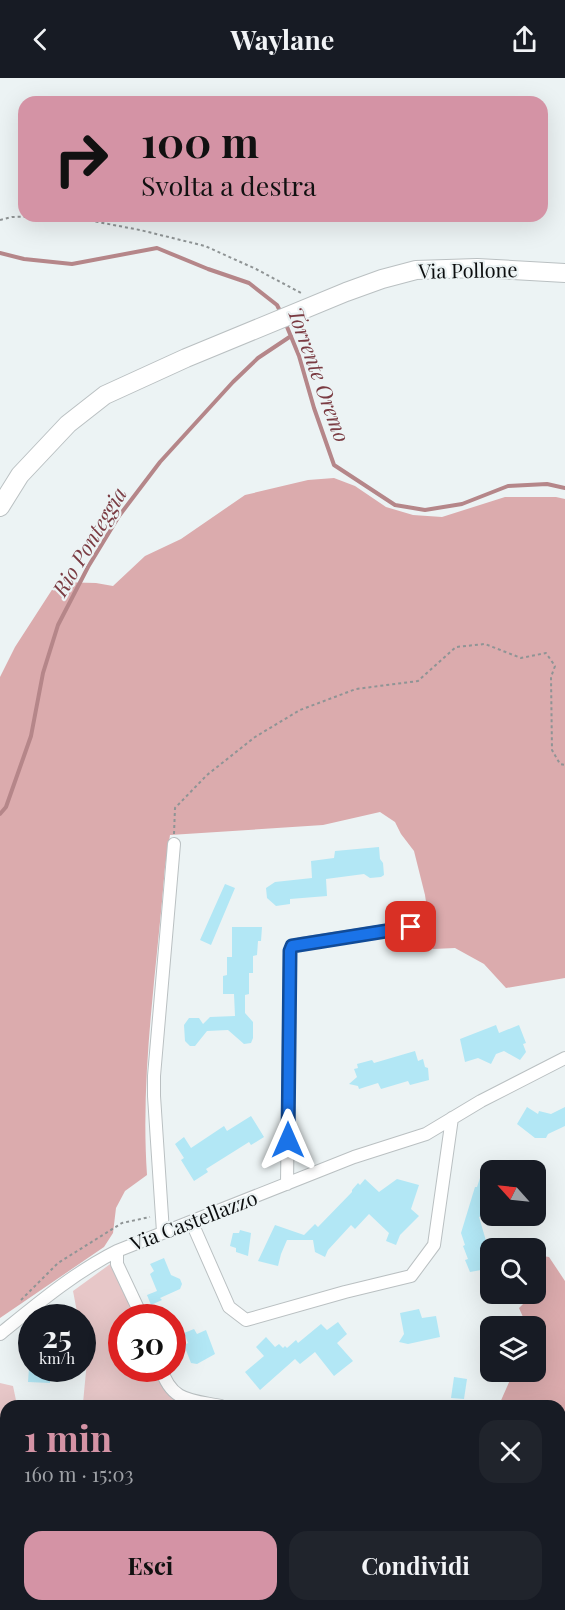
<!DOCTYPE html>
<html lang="it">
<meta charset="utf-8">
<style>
:root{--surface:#171b24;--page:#20242c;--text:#f1f3f6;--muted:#9ea1a6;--accent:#d493a5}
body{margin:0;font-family:"Playfair Display",serif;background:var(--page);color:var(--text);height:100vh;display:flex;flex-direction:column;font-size:22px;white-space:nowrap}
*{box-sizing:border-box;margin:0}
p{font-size:20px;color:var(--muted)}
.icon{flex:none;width:33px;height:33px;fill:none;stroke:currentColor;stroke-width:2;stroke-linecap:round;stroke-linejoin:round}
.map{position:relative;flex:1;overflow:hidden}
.drawer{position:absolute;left:0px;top:1322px;width:566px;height:212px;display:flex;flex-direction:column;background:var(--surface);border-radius:18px 18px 0 0;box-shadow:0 6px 24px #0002}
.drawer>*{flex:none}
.top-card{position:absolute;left:18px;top:18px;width:530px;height:126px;border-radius:18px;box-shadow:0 6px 24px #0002;background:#d493a5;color:#111;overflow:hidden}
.needle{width:39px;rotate:297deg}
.controls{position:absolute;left:480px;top:1082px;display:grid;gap:12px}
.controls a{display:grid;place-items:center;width:66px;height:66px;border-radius:12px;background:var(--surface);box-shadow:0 6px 24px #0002;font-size:30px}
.speed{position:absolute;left:18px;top:1226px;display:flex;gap:12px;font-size:30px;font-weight:700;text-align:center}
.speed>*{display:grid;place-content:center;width:78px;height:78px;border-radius:50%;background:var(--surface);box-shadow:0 6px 24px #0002;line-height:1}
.speed small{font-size:15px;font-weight:400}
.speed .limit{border:9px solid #d22;background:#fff;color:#111}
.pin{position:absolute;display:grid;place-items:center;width:51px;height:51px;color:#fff;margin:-26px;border-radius:12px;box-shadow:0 3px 9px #0006}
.me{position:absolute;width:66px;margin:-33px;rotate:0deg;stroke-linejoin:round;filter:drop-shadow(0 0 4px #0008)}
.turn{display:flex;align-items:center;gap:21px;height:126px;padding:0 24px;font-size:27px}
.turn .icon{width:78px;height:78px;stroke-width:2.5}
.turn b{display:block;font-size:42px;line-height:51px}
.round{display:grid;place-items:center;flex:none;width:63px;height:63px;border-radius:18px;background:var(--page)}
.head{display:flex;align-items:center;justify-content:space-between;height:102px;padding:0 24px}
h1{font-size:36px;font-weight:700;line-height:45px;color:var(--accent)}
.cta{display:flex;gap:12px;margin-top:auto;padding:12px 24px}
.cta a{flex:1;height:69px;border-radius:18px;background:var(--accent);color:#111;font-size:24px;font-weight:700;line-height:69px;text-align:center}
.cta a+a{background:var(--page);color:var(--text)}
header{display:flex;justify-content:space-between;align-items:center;height:78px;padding:0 24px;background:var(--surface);font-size:27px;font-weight:700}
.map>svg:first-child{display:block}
</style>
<header><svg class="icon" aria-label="back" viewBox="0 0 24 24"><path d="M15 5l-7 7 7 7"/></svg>Waylane<svg class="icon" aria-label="share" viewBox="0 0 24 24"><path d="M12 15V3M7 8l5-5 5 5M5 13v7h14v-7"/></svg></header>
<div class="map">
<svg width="565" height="1532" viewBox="0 0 565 1532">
<rect width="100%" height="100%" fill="#ecf3f4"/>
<path fill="#e7c7c8" d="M113,1184L138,1239H122V1290H155C163,1315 171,1321 197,1327L69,1328L83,1325L87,1283L83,1264L82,1239H78L73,1213Z
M0,1305L13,1308L17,1327L6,1328V1527H78L67,1532H0Z
M173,1527H338V1532H145L150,1529Z"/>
<path fill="#dbabad" d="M334,400L355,408L386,429L413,437L442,439L505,419H556L565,421V900L506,910L484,886L455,870L433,871L425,817L414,773L401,756L395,744L380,734L323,747L170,757L165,789C157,891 140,995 147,1097L125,1113L116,1130L113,1155L104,1169L0,1240V599L15,569L57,504L96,505L113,508L145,478L181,461L245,417L308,402Z
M536,1177L549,1179L565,1203V1487L560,1512V1328L499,1327L514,1293H536V1248H527L519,1230L526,1223V1215H536Z
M78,1527H173L174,1528L150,1529L145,1532H67Z
M339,1527H465L467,1532H338Z"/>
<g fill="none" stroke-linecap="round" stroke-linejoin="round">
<path stroke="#b58689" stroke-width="4" d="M0,175L24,181L72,186L157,170L208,191L249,205L277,227L281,235
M285,244L299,278L314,330L334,387L395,427L425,432L462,426L508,408L547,406L565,410
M0,736L6,729L31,658L43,595L58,547L88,489L119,438L160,384L233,304L258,280L291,258"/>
</g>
<path fill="#b2e7f5" d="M379,769L380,781L383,785L384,797L381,799L370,800L364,796L326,801L327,818L290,821V826L276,828L267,820L266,810L275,804L312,800L311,783L334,780L335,773Z
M225,806L235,810L211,867L200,862Z
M232,849H262L261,863H258L257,877L253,878V895H249V916L245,917V935L253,944V960L251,965L244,966L228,952L207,953L195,968H190L185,963L184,947L189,940H199L203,946L210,939L235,938L234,916H223V898L227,897V879H232Z
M496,947L499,955L519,947L526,965L523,966L526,974L520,982L504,973L496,976L491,986L478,980L465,984L460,961Z
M415,973L418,983L423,981L425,989L428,990L429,1002L410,1007L408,1003L381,1011L378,1005L359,1011L358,1008L349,1006L357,999L354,991L358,990L357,986L372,982L374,985Z
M527,1029L538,1036L539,1033L551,1036L565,1029V1048L548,1056L546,1060H535L517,1046Z
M251,1038L264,1059L251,1067L249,1064L206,1091L208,1094L194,1103L181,1082L184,1080L175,1066L184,1059L191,1070L224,1048L227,1053Z
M490,1095V1124L488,1130L486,1129L484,1137L479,1139L489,1173L487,1174L490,1183V1215L481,1192L470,1194L465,1182L468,1181L463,1168L465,1167L461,1155L475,1109H477L481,1097Z
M365,1101L379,1114L397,1101L419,1107L411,1131L419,1138L400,1157L396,1167L386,1163L389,1155L369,1136L355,1151L351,1147L328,1172L325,1179L315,1174L313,1162H287L281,1176L278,1188L258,1183L275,1147L304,1157L315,1146L318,1149L352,1114V1112L358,1105L360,1107Z
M240,1152L251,1155L248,1178L236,1174V1170L230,1168L233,1155H239Z
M164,1180L171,1197L180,1201L182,1206L180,1211L160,1220L162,1222L151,1227L147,1217L157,1213L150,1196L154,1193L150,1186Z
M419,1231L422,1240L436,1238L440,1259L408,1266L399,1264L404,1256L400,1235Z
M338,1244L347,1256L337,1265L353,1283L334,1298L315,1274L300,1286L295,1281L260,1312L245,1294L264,1278L256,1269L266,1259L275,1269L279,1266L283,1270L285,1268L287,1270L296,1262L298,1265L321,1246L327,1252Z
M194,1251L197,1256L206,1252L215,1276L197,1286L191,1285L184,1267L188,1265L184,1255Z
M29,1290H50V1305L28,1304Z
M454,1299L467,1301L464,1321L451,1320Z"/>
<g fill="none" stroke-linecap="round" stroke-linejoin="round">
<defs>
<path id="street" d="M287,1106L290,873L292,869L301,866L411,849
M192,1145L229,1229L246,1242L345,1214L411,1198L434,1167L452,1040
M163,1154L154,1018V998L174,766
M117,1173V1186L142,1239
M0,1256C37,1226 75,1194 117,1173L354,1079L426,1056L481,1023L565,980
M161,1290C171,1324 191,1322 221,1328"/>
<path id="secondary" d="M0,429L20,397L68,346L105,317L186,280L346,214L382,201L416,192L477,190L565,195"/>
</defs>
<use href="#street" stroke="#bac0c2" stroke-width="14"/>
<use href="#secondary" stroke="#bac0c2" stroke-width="20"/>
<path stroke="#8f9495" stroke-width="2" stroke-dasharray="3 3" stroke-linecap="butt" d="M66,138L140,152L205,168L256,191L303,216
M0,142L12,139L54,138
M174,756L175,730L207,697L255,659L300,632L356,611L418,603L456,569L485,566L521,580L546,575L555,588L551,599L552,672L560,686L565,687
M21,1222L58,1185L122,1145L150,1139"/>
<use href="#street" stroke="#fff" stroke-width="12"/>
<use href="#secondary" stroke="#fff" stroke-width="18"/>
</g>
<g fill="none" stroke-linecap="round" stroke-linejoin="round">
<defs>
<path id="route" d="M288,1062L290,873L292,868L411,849"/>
</defs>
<use href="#route" stroke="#114b97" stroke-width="15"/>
<use href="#route" stroke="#1a73e8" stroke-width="10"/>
</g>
<g text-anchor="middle" stroke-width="4.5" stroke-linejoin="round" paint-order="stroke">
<g font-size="20" fill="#0b0d0e" stroke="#ecf3f4">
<text transform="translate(468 193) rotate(-1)" y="7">Via Pollone</text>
<text transform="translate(194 1143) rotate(-21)" y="7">Via Castellazzo</text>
</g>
<g font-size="21" font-style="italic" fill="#7a3b42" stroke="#ecf3f4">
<text transform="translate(318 297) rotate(70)" y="7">Torrente Oremo</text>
<text transform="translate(90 464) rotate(-59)" y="7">Rio Ponteggia</text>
</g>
</g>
</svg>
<div class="controls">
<a><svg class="needle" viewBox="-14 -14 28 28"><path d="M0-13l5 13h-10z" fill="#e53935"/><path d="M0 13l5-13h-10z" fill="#9ea1a6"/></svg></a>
<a><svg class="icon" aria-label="search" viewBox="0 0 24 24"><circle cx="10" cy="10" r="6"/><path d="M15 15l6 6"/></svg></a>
<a><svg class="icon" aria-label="layers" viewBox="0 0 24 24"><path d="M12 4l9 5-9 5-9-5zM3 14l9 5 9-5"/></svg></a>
</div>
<div class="speed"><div>25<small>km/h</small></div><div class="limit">30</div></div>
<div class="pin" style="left:411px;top:849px;background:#d93025"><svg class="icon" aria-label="arrive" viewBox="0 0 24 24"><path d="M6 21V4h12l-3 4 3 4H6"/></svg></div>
<svg class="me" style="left:288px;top:1062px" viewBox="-20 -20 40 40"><path d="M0-17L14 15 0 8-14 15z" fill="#1a73e8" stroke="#fff" stroke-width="4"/></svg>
<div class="top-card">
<div class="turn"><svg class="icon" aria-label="right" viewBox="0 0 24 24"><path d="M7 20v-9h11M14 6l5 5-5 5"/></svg><div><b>100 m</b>Svolta a destra</div></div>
</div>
<section class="drawer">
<div class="head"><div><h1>1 min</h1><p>160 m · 15:03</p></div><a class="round"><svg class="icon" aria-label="close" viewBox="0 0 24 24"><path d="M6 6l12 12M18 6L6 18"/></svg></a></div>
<div class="cta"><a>Esci</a><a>Condividi</a></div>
</section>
</div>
